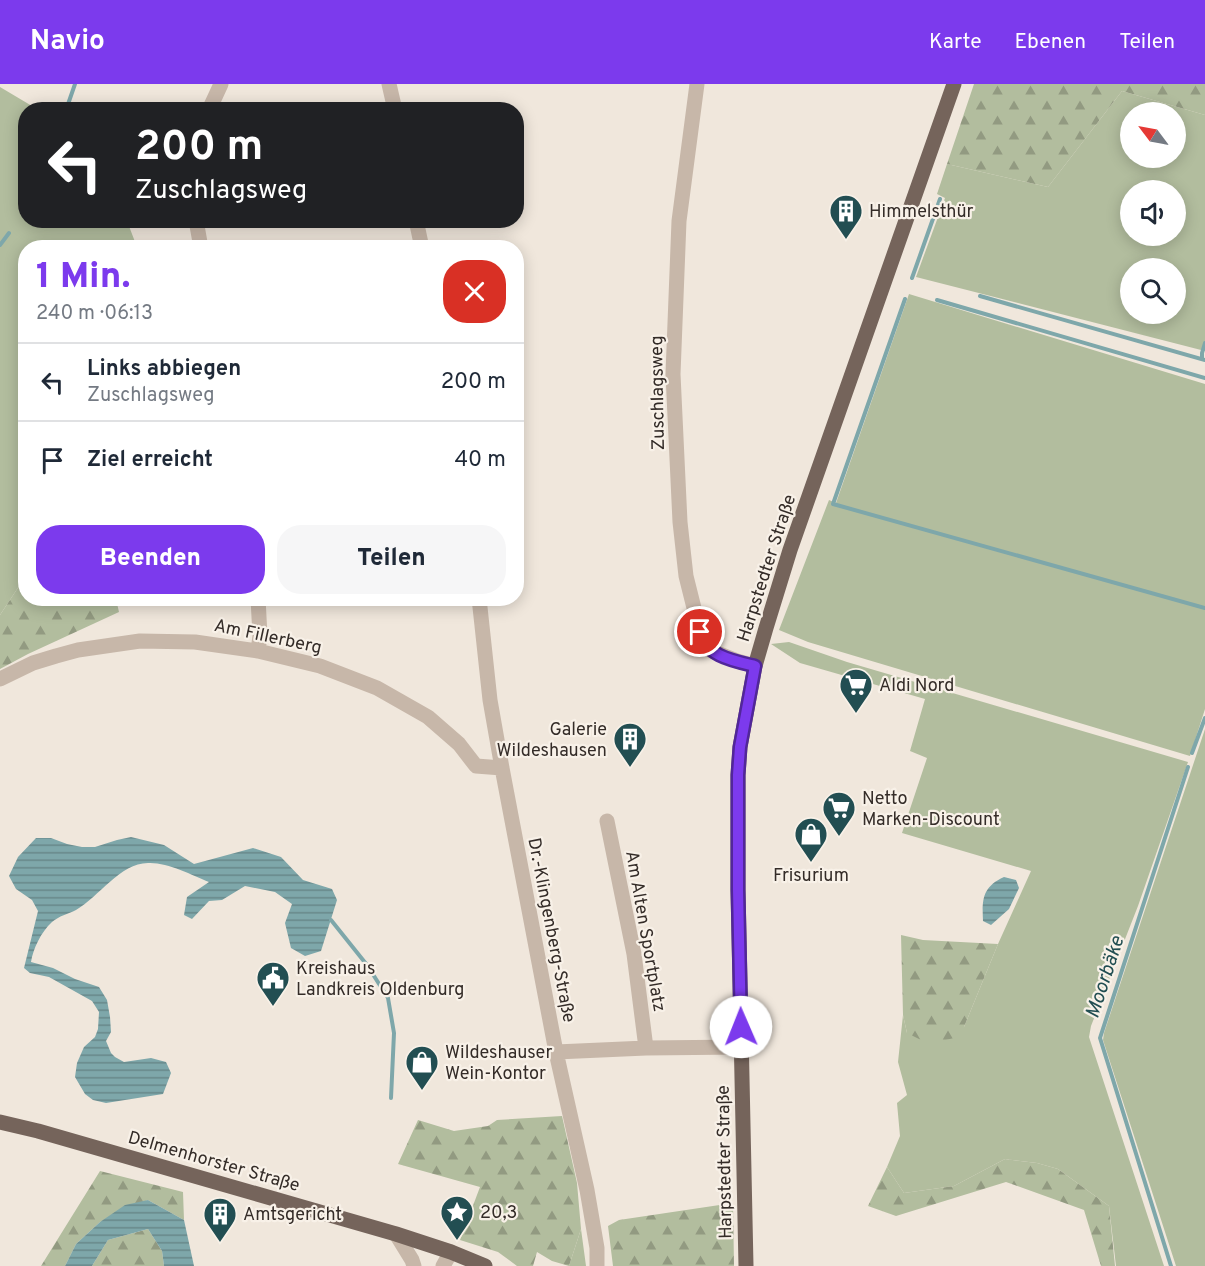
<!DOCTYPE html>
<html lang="de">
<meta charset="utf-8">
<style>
:root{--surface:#fff;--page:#f6f6f7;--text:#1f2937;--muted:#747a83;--line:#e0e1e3;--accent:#7c3aed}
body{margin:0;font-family:Overpass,sans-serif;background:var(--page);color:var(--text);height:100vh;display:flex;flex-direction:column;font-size:22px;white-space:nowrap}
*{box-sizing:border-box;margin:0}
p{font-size:20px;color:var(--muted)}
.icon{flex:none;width:33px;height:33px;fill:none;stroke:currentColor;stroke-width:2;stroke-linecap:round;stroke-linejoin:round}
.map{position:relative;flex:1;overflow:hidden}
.drawer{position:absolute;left:18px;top:156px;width:506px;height:366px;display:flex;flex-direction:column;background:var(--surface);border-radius:24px;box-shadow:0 3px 15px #0003}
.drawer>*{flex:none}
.hud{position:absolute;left:18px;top:18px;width:506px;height:126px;border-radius:24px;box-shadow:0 3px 15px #0003;background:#202124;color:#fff;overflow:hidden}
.needle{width:39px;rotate:302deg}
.controls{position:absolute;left:1120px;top:18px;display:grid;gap:12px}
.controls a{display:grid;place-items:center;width:66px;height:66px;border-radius:50%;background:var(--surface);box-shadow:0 3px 15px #0003;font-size:30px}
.pin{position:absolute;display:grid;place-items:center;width:51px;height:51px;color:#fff;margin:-26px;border:3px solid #fff;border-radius:50%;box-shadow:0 2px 6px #0007}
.me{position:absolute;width:66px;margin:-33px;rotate:359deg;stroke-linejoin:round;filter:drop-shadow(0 0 4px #0008)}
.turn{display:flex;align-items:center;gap:21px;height:126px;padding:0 18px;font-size:27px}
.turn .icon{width:78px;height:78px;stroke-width:2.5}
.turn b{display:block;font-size:42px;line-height:51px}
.round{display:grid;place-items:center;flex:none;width:63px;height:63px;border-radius:24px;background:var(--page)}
.headline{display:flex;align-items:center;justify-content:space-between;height:102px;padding:0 18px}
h1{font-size:36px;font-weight:800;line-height:45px;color:var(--accent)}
.button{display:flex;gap:12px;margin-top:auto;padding:12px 18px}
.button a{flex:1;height:69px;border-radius:24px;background:var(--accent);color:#fff;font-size:24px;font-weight:800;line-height:69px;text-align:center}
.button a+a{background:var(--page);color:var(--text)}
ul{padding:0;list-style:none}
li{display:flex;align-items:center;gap:18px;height:78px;padding:0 18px;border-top:2px solid var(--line)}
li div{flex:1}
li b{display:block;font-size:22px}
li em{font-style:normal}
header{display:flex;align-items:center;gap:36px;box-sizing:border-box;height:84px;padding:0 30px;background:var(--accent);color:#fff}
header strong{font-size:28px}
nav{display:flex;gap:33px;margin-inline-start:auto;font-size:21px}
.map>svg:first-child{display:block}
</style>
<header>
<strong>Navio</strong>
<nav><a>Karte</a><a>Ebenen</a><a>Teilen</a></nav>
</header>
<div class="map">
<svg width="1205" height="1182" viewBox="0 0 1205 1182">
<defs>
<pattern id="forest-firs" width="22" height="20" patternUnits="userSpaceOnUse" patternTransform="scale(1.5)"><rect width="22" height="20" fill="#b2bd9e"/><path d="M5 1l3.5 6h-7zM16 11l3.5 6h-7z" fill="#929a81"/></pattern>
<pattern id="water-rules" width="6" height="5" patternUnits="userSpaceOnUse" patternTransform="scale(1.5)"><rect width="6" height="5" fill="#7ea7aa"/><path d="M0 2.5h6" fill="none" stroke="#68888a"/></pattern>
</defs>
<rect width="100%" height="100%" fill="#f0e7dc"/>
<path fill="#b2bd9e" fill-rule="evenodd" d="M0,3L37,25L26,26V136L127,137L137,163L26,164L25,493L0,531Z
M1122,7L1205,31V267L916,193L945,114L937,110L947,80L1048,103ZM1131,28H1176V74H1131ZM1131,106H1176V152H1131ZM1131,184H1176V230H1131Z
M909,210L1205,300V625L1190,672L808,558L779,546L829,416L836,419Z
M789,558L847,578L1188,678L1138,822L1091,942L1089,953L1164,1182H1116L1109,1122L1058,1085L1037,1079L1005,1075L954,1102L904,1109L887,1083L900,1052L897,1019L907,1011L898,978L903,931L907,949L964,943L998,860L1031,787L902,749L927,674L910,667L925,615L800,579L771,560Z
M1205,645V1182H1176L1103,956L1104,949Z
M581,1145L586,1182H569Z"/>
<path fill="url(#forest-firs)" d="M974,0H1205V31L1122,7L1048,103L947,80Z
M25,493L26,514L116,515L119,528L28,570L0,585V531Z
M901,851L923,856L998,860L964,943L954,954L929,960L907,949L903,931Z
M562,1032L577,1099L581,1145L569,1182L552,1177L537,1168L533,1182H517L498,1168L460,1156L480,1103L398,1080L418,1036L454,1047L488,1042L497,1036Z
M1005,1075L1037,1079L1058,1085L1109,1122L1115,1182H1101L1084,1126L1006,1098L896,1132L868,1122L887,1083L904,1109L954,1102Z
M100,1087L183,1108L184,1136L148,1116L100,1138L76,1160L65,1182H41Z
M733,1119L734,1182H613L608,1142L619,1136Z
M148,1145L162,1167L164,1182H92L108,1156Z"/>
<path fill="url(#water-rules)" d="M131,753L164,761L194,780L253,764L281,773L303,796L332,805L337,816L321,867L305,872L291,864L285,839L292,820L275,808L245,802L222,816L209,817L192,835L184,831L187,813L209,798C192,791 167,778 148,779C120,779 99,813 76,826C68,830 59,832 52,838C41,848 33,865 31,878L53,884L75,895L99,903L107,916L110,933L111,948L106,957L111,969L115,973L124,978L151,974L166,978L171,989L163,1010L106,1019L93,1016L85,1010L75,993L77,979L84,963L95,953L98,945L99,928L92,917L49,893L30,889L24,884L38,827L32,816L16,805L9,792L18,773L36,754H51L67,760L82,763H95L117,756Z
M1004,793L1016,796L1019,804L1009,825L991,841L983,837C982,816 982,803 1004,793Z
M148,1116L184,1136L194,1182H164L162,1167L148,1145L108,1156L92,1182H65L76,1160L100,1138L125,1121Z"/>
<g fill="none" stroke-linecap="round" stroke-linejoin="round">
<path stroke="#7ea7aa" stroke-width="4" d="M66,26L75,0
M24,120L26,117
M0,161L9,149
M912,194L940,115
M980,212L1205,276
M905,215L833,420L1205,524
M937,216L1205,294
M1202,275V269L1205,259
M1192,669L1205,634
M331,836L367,881L388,914L394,949L391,1014
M1171,1182L1100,954L1188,683"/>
<path stroke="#c7b7a9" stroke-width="15" d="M389,0L395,26
M697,0L679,137L673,290L680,438L686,492L702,556L712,567L737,577L755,582
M209,26L221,0
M196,136L201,164
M416,136L422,164
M258,514L260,552L258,567
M479,514L490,616L502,684L556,968L587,1106L597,1164V1182
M0,595L33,579L56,572L78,566L140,557L195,558L258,567L320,582L377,604L428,633L459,660L476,682L502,684
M607,737L634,870L646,964
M556,968L646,964L742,963
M396,1150L412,1176L414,1182
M443,1182L451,1168"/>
<path stroke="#75645b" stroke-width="15" d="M0,1038L38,1047L396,1150L451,1168L485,1182
M746,1182L738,806V691L740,663L755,582L766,544L790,466L954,0"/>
</g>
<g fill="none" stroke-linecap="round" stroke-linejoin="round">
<defs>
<path id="route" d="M700,548C705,572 734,577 755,582L740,663L738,691V806L741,943"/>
</defs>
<use href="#route" stroke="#51269a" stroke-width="15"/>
<use href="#route" stroke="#7c3aed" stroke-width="10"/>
</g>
<defs>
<symbol id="building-pin" viewBox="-11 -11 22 30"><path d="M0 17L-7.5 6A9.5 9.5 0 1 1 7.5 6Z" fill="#224e52" stroke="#f8f1e8"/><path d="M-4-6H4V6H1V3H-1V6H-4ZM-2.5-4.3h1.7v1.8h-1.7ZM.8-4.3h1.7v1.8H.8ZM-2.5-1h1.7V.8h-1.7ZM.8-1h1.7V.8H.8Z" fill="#fff"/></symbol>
<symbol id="supermarket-pin" viewBox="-11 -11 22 30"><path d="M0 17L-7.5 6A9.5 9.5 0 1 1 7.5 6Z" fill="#224e52" stroke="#f8f1e8"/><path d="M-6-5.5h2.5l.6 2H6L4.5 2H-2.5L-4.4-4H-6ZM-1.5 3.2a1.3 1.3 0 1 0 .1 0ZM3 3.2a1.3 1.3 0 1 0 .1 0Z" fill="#fff"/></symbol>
<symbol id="shop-pin" viewBox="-11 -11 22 30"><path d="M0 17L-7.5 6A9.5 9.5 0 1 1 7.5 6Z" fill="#224e52" stroke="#f8f1e8"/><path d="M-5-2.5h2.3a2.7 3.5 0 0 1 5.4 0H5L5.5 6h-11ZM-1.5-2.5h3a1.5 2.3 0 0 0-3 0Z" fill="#fff"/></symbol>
<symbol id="civic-pin" viewBox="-11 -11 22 30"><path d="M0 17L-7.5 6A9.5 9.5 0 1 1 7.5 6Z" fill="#224e52" stroke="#f8f1e8"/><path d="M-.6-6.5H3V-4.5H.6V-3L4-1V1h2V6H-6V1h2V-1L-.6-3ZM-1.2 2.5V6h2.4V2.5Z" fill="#fff"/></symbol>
<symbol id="sight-pin" viewBox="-11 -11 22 30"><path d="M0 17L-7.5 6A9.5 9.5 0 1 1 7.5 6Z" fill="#224e52" stroke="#f8f1e8"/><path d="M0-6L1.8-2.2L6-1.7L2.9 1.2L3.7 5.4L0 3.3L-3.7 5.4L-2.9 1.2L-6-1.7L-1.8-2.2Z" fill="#fff"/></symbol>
</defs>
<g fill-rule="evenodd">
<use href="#building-pin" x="827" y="108" width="38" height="52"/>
<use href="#supermarket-pin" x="837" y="582" width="38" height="52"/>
<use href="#building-pin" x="611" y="636" width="38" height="52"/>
<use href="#supermarket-pin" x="820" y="705" width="38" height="52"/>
<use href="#shop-pin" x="792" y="731" width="38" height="52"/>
<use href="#civic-pin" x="254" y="875" width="38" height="52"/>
<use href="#shop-pin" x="403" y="959" width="38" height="52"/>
<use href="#sight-pin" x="438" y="1109" width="38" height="52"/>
<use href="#building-pin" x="201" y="1111" width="38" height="52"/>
</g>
<g text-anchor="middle" stroke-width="4.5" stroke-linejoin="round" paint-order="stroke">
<g font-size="18" fill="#342c28" stroke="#f8f1e8" text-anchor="start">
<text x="869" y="133">Himmelsthür</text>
<text x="879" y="607">Aldi Nord</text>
<text x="607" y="651" text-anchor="end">Galerie<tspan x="607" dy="21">Wildeshausen</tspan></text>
<text x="862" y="720">Netto<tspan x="862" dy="21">Marken-Discount</tspan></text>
<text x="811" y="797" text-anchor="middle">Frisurium</text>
<text x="296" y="890">Kreishaus<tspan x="296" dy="21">Landkreis Oldenburg</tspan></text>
<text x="445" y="974">Wildeshauser<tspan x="445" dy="21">Wein-Kontor</tspan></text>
<text x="480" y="1134">20,3</text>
<text x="243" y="1136">Amtsgericht</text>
</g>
<g font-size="18" fill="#342c28" stroke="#f8f1e8">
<text transform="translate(657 309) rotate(-91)" y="6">Zuschlagsweg</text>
<text transform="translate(766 484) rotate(-72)" y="6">Harpstedter Straße</text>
<text transform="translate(268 552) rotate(12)" y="6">Am Fillerberg</text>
<text transform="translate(552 846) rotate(79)" y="6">Dr.-Klingenberg-Straße</text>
<text transform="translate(646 847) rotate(80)" y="6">Am Alten Sportplatz</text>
<text transform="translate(214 1077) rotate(16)" y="6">Delmenhorster Straße</text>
<text transform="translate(724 1078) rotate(-91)" y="6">Harpstedter Straße</text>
</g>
<g font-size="20" font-style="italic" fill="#224e52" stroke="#f8f1e8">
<text transform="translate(1104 893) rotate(-72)" y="7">Moorbäke</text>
</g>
</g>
</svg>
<div class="controls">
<a><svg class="needle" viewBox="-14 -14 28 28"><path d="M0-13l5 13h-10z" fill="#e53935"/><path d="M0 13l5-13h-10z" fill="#747a83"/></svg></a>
<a><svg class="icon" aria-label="sound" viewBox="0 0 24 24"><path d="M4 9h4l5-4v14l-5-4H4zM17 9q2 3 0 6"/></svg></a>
<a><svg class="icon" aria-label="search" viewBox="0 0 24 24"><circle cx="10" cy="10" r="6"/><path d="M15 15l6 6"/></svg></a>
</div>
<div class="pin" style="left:700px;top:548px;background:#d93025"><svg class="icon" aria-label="arrive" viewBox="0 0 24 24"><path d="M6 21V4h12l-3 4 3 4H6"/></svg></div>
<svg class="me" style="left:741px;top:943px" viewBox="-20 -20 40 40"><circle r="19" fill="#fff"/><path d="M0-13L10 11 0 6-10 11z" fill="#7c3aed"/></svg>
<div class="hud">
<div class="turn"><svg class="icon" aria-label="left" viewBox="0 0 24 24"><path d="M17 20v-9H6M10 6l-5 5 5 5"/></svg><div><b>200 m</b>Zuschlagsweg</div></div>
</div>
<section class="drawer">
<div class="headline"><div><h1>1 Min.</h1><p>240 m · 06:13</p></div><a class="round" style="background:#d93025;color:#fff"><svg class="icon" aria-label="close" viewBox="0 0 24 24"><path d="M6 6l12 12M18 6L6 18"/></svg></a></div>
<ul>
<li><svg class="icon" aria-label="left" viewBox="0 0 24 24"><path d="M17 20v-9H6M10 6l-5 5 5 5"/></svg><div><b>Links abbiegen</b><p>Zuschlagsweg</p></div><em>200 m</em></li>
<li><svg class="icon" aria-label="arrive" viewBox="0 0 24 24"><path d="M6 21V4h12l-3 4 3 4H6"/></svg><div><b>Ziel erreicht</b></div><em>40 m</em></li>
</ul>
<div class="button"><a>Beenden</a><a>Teilen</a></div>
</section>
</div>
